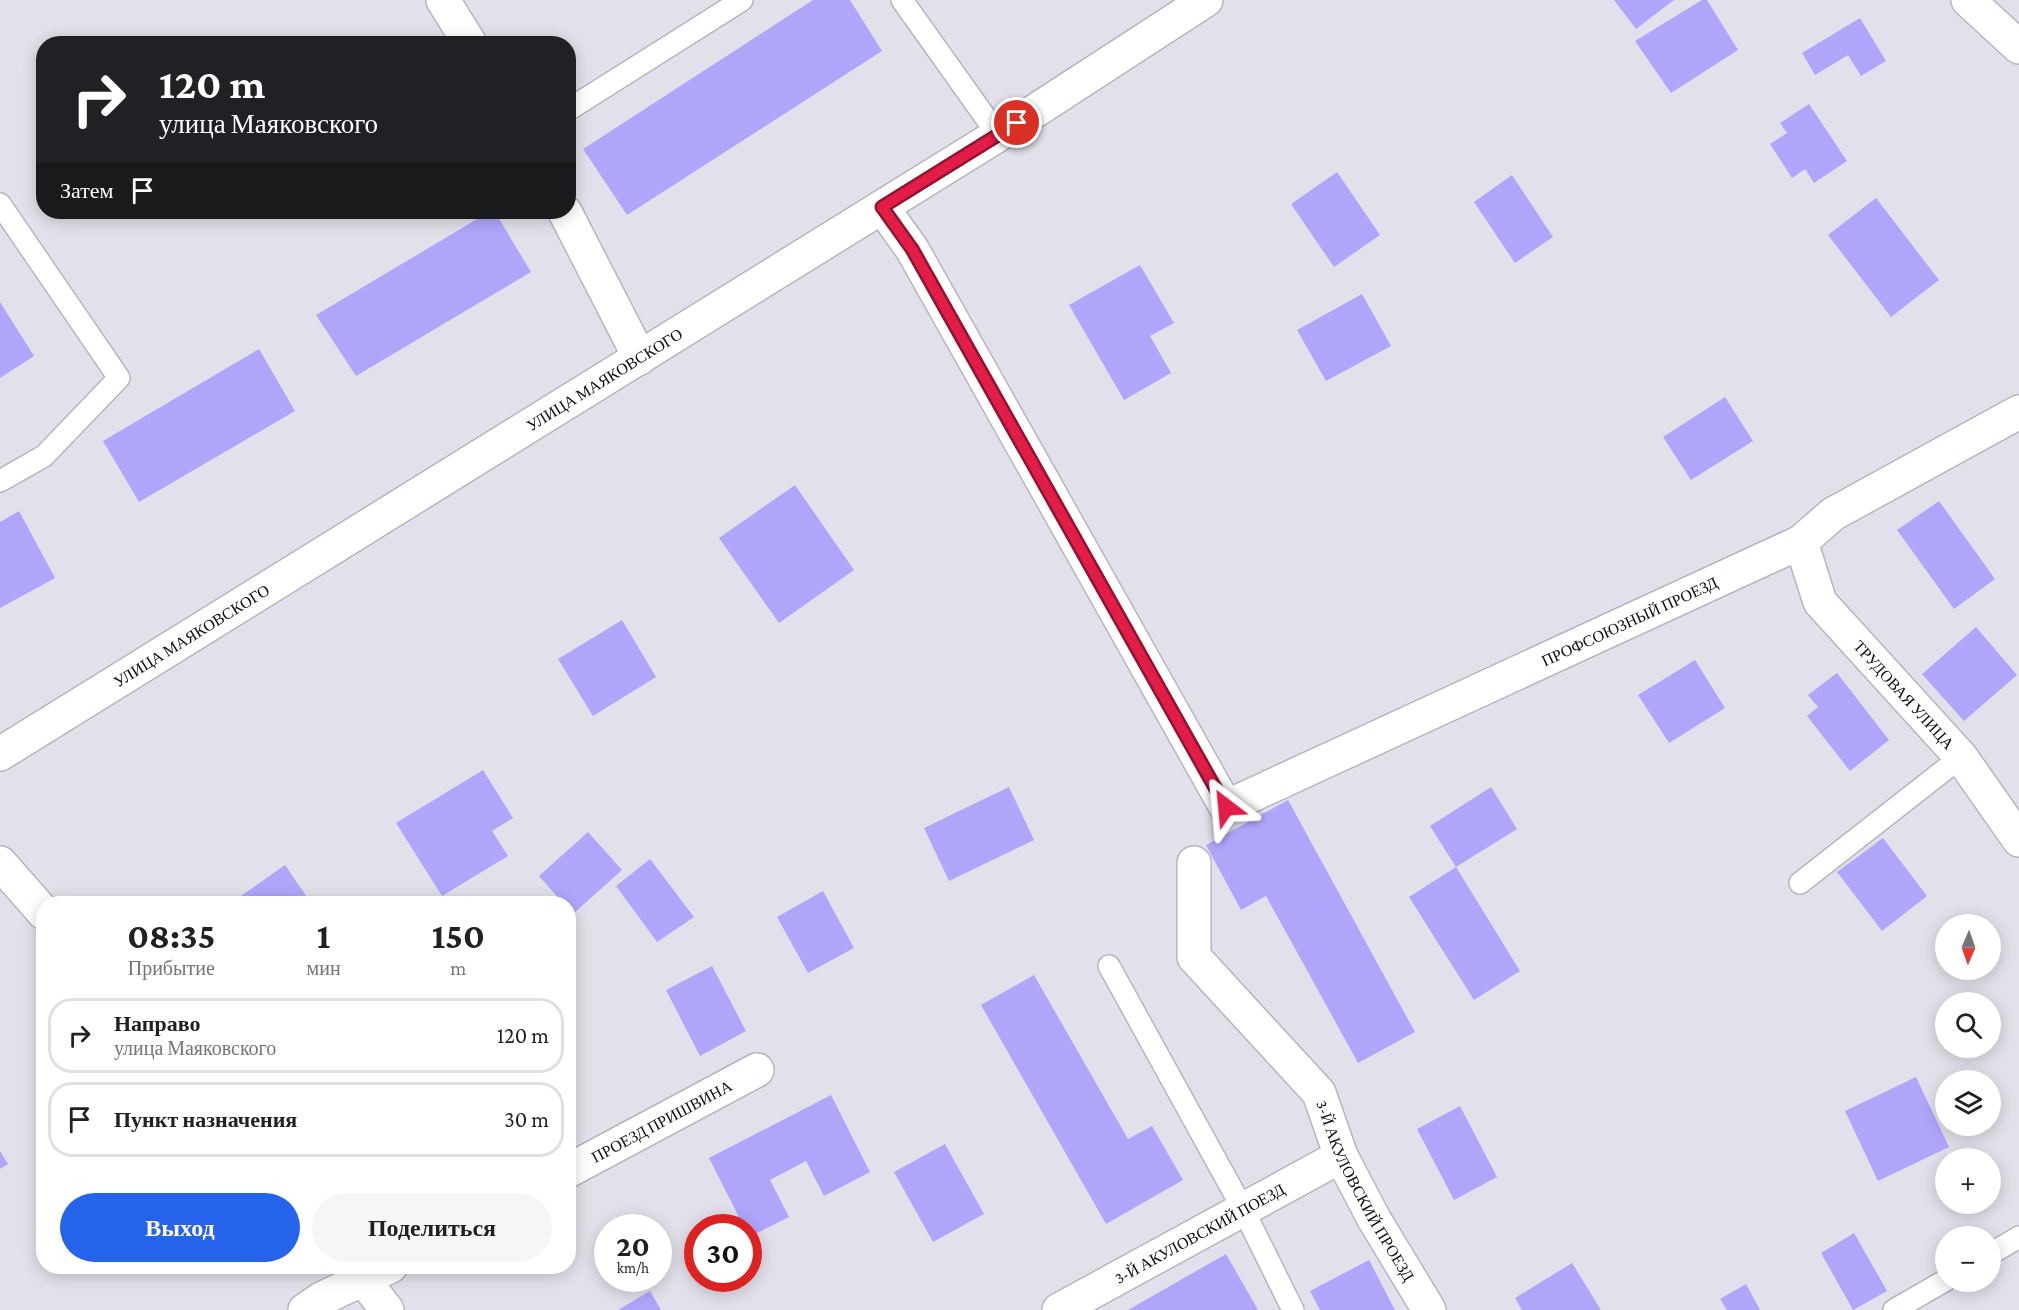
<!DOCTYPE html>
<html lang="ru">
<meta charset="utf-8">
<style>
:root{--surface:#fff;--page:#f6f6f6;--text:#202124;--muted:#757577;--line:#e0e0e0;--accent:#2563eb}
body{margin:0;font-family:"Crimson Pro",serif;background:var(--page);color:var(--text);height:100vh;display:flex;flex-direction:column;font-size:22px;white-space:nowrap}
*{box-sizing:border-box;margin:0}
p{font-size:20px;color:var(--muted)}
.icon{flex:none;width:33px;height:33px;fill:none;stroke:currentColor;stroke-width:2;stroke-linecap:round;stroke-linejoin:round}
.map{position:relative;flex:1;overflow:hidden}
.sheet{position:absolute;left:36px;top:896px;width:540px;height:378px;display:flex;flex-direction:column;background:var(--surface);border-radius:24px;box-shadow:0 3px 15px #0003}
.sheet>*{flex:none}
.guide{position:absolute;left:36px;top:36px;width:540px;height:183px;border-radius:24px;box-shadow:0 3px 15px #0003;background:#202124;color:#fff;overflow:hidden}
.needle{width:39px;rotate:182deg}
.controls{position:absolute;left:1935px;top:914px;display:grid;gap:12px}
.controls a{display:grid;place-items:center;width:66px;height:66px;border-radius:50%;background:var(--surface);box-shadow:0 3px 15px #0003;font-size:30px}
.speed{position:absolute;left:594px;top:1214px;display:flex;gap:12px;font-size:30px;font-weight:700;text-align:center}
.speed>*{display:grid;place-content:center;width:78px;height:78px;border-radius:50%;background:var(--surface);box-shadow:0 3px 15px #0003;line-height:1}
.speed small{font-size:15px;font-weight:400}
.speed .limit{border:9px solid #d22;background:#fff;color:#111}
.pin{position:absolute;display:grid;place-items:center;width:51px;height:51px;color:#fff;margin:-26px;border:3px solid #fff;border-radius:50%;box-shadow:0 2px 6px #0007}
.me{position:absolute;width:66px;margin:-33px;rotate:331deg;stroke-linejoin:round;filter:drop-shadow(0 0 4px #0008)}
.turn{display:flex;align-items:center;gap:21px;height:126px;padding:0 24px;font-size:27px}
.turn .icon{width:78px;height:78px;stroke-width:2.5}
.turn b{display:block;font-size:42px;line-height:51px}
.then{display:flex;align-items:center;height:57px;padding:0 24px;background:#0003;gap:12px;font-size:22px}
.eta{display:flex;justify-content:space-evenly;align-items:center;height:102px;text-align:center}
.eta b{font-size:36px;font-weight:700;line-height:42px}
.primary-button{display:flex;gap:12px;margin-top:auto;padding:12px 24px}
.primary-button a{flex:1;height:69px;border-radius:36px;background:var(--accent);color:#fff;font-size:24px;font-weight:700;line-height:69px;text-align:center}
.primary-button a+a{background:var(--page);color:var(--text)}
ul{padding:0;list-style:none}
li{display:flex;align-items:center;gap:18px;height:75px;margin:0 12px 9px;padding:0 12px;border:3px solid var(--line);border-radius:24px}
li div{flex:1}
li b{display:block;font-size:22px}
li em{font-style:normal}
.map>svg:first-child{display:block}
</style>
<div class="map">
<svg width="2019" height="1310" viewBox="0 0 2019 1310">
<rect width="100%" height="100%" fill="#e2e1eb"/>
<path fill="#afa6fc" d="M813,0H850L882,51L627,215L583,149Z
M1614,0H1674L1636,29Z
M1702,0H1707L1738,50L1671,93L1635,41Z
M1860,18L1886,61L1861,76L1848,55L1815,75L1802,53Z
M1809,104L1847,161L1814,183L1805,169L1792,178L1770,144L1787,133L1780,123Z
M1337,172L1380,235L1334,267L1291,204Z
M1512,175L1553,237L1515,263L1474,202Z
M1876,198L1939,280L1891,317L1828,235Z
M489,212H495L531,272L356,376L316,315Z
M1140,265L1174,323L1150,336L1171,373L1124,400L1069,305Z
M1362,294L1391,346L1326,381L1297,330Z
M0,302L34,356L0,378Z
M259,349L295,411L139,502L103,441Z
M1725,397L1753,441L1691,480L1663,437Z
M795,485L854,570L779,623L719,538Z
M1939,501L1995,579L1954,609L1897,530Z
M19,511L55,578L0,608V522Z
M622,620L656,677L593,716L558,659Z
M1976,627L2017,675L1964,721L1922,674Z
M1695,660L1725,708L1669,743L1638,695Z
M1837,673L1889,740L1850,771L1807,716L1818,707L1808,695Z
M483,770L513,818L492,831L508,856L442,896L396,823Z
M1009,787L1034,840L949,881L924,828Z
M1491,787L1517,829L1456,867L1520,971L1474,1000L1409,897L1456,867L1430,826Z
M1288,800L1415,1032L1358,1063L1266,896L1241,910L1206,845Z
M588,832L622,870L573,914L568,909V903H563L539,876Z
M1883,838L1927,896L1882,931L1837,872Z
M650,859L694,917L657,942L616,886Z
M285,865L311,903H231Z
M823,891L854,948L808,973L777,917Z
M712,966L746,1031L700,1056L666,990Z
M1034,975L1128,1139L1152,1126L1183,1180L1106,1224L981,1005Z
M1916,1077L1949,1147L1878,1181L1845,1111Z
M831,1095L870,1172L824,1196L806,1161L770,1180L789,1217L749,1237L748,1227H744L709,1158Z
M1460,1106L1497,1177L1454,1200L1417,1129Z
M945,1144L984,1214L933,1242L894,1172Z
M0,1151L8,1164L0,1169Z
M1854,1233L1887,1291L1853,1310L1821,1253Z
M1226,1254L1258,1310H1128Z
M1369,1260L1395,1310H1320L1310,1291Z
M1572,1263L1601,1310H1522L1515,1298Z
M1746,1284L1760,1310H1727L1720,1299Z
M650,1291L661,1310H618Z"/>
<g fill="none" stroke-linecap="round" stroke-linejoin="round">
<defs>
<path id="lane" d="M902,0L998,135
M568,110L742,0
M0,204L119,378L44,456L0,481
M1800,883L1961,757
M1109,966L1243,1209L1293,1310
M1990,1254L2019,1237
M1894,1310L1946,1280"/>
<g id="street">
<path d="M443,0L470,44"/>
<path d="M1968,0L2019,47"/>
<path id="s1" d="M882,207L912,249L1226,807L1801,542L1833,514L2019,412"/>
<path d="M565,212L640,358"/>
<path id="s2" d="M1801,542L1820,602L1961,757L2019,840"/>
<path id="s3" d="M1194,863V957L1319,1093L1341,1156L1374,1219L1429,1310"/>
<path id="s4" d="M568,1171L757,1070"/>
<path d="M305,1310L321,1299L391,1266"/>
<path id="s5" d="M1059,1310L1341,1156"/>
</g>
<g id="secondary">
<path id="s6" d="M0,754L998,135L1206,0"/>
<path d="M0,863L44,913"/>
<path d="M353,1266L387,1310"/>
</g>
</defs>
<use href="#lane" stroke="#b6b5be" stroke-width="24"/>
<use href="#street" stroke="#b6b5be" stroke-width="36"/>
<use href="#secondary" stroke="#b6b5be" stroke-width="36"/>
<use href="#lane" stroke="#fff" stroke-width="21"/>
<use href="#street" stroke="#fff" stroke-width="33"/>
<use href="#secondary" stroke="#fff" stroke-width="33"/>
</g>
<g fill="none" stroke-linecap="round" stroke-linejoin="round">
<defs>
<path id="route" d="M1017,123L882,207L912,249L1226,807"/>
</defs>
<use href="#route" stroke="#92132f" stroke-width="15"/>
<use href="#route" stroke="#e11d48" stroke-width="10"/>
</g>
<g text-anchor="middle" stroke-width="6" stroke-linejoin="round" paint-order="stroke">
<g font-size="16" fill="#0d0d10" stroke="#fff">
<text dy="6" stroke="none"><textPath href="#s6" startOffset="711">УЛИЦА МАЯКОВСКОГО</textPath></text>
<text dy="6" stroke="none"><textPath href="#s1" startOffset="1136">ПРОФСОЮЗНЫЙ ПРОЕЗД</textPath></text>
<text dy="6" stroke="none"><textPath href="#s6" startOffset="225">УЛИЦА МАЯКОВСКОГО</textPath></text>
<text dy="6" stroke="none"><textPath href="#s2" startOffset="188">ТРУДОВАЯ УЛИЦА</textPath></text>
<text dy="6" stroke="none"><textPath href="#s4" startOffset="106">ПРОЕЗД ПРИШВИНА</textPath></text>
<text dy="6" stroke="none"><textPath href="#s3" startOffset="387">3-Й АКУЛОВСКИЙ ПРОЕЗД</textPath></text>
<text dy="6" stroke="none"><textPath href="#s5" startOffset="160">3-Й АКУЛОВСКИЙ ПОЕЗД</textPath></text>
</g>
</g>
</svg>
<div class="controls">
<a><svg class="needle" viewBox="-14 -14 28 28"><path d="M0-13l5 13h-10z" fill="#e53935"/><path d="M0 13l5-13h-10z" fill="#757577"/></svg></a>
<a><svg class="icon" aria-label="search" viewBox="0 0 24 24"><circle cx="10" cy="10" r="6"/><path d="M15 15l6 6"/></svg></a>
<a><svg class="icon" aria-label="layers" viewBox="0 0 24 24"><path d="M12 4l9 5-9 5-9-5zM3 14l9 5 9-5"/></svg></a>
<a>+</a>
<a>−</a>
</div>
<div class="speed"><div>20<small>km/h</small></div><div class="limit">30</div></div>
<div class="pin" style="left:1017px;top:123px;background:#d93025"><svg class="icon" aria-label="arrive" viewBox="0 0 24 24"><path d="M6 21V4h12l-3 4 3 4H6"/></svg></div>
<svg class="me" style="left:1226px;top:807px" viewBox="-20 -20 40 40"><path d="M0-17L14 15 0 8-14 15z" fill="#e11d48" stroke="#fff" stroke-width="4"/></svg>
<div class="guide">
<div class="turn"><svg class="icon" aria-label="right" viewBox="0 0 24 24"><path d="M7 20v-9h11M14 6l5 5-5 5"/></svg><div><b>120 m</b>улица Маяковского</div></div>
<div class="then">Затем<svg class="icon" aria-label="arrive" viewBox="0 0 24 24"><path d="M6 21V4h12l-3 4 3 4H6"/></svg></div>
</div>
<section class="sheet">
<div class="eta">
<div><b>08:35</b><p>Прибытие</p></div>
<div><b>1</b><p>мин</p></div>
<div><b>150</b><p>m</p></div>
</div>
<ul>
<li><svg class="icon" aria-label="right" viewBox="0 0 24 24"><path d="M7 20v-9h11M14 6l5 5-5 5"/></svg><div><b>Направо</b><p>улица Маяковского</p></div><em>120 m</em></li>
<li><svg class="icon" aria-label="arrive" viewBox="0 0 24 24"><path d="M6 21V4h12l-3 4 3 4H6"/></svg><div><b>Пункт назначения</b></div><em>30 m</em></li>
</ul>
<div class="primary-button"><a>Выход</a><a>Поделиться</a></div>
</section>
</div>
